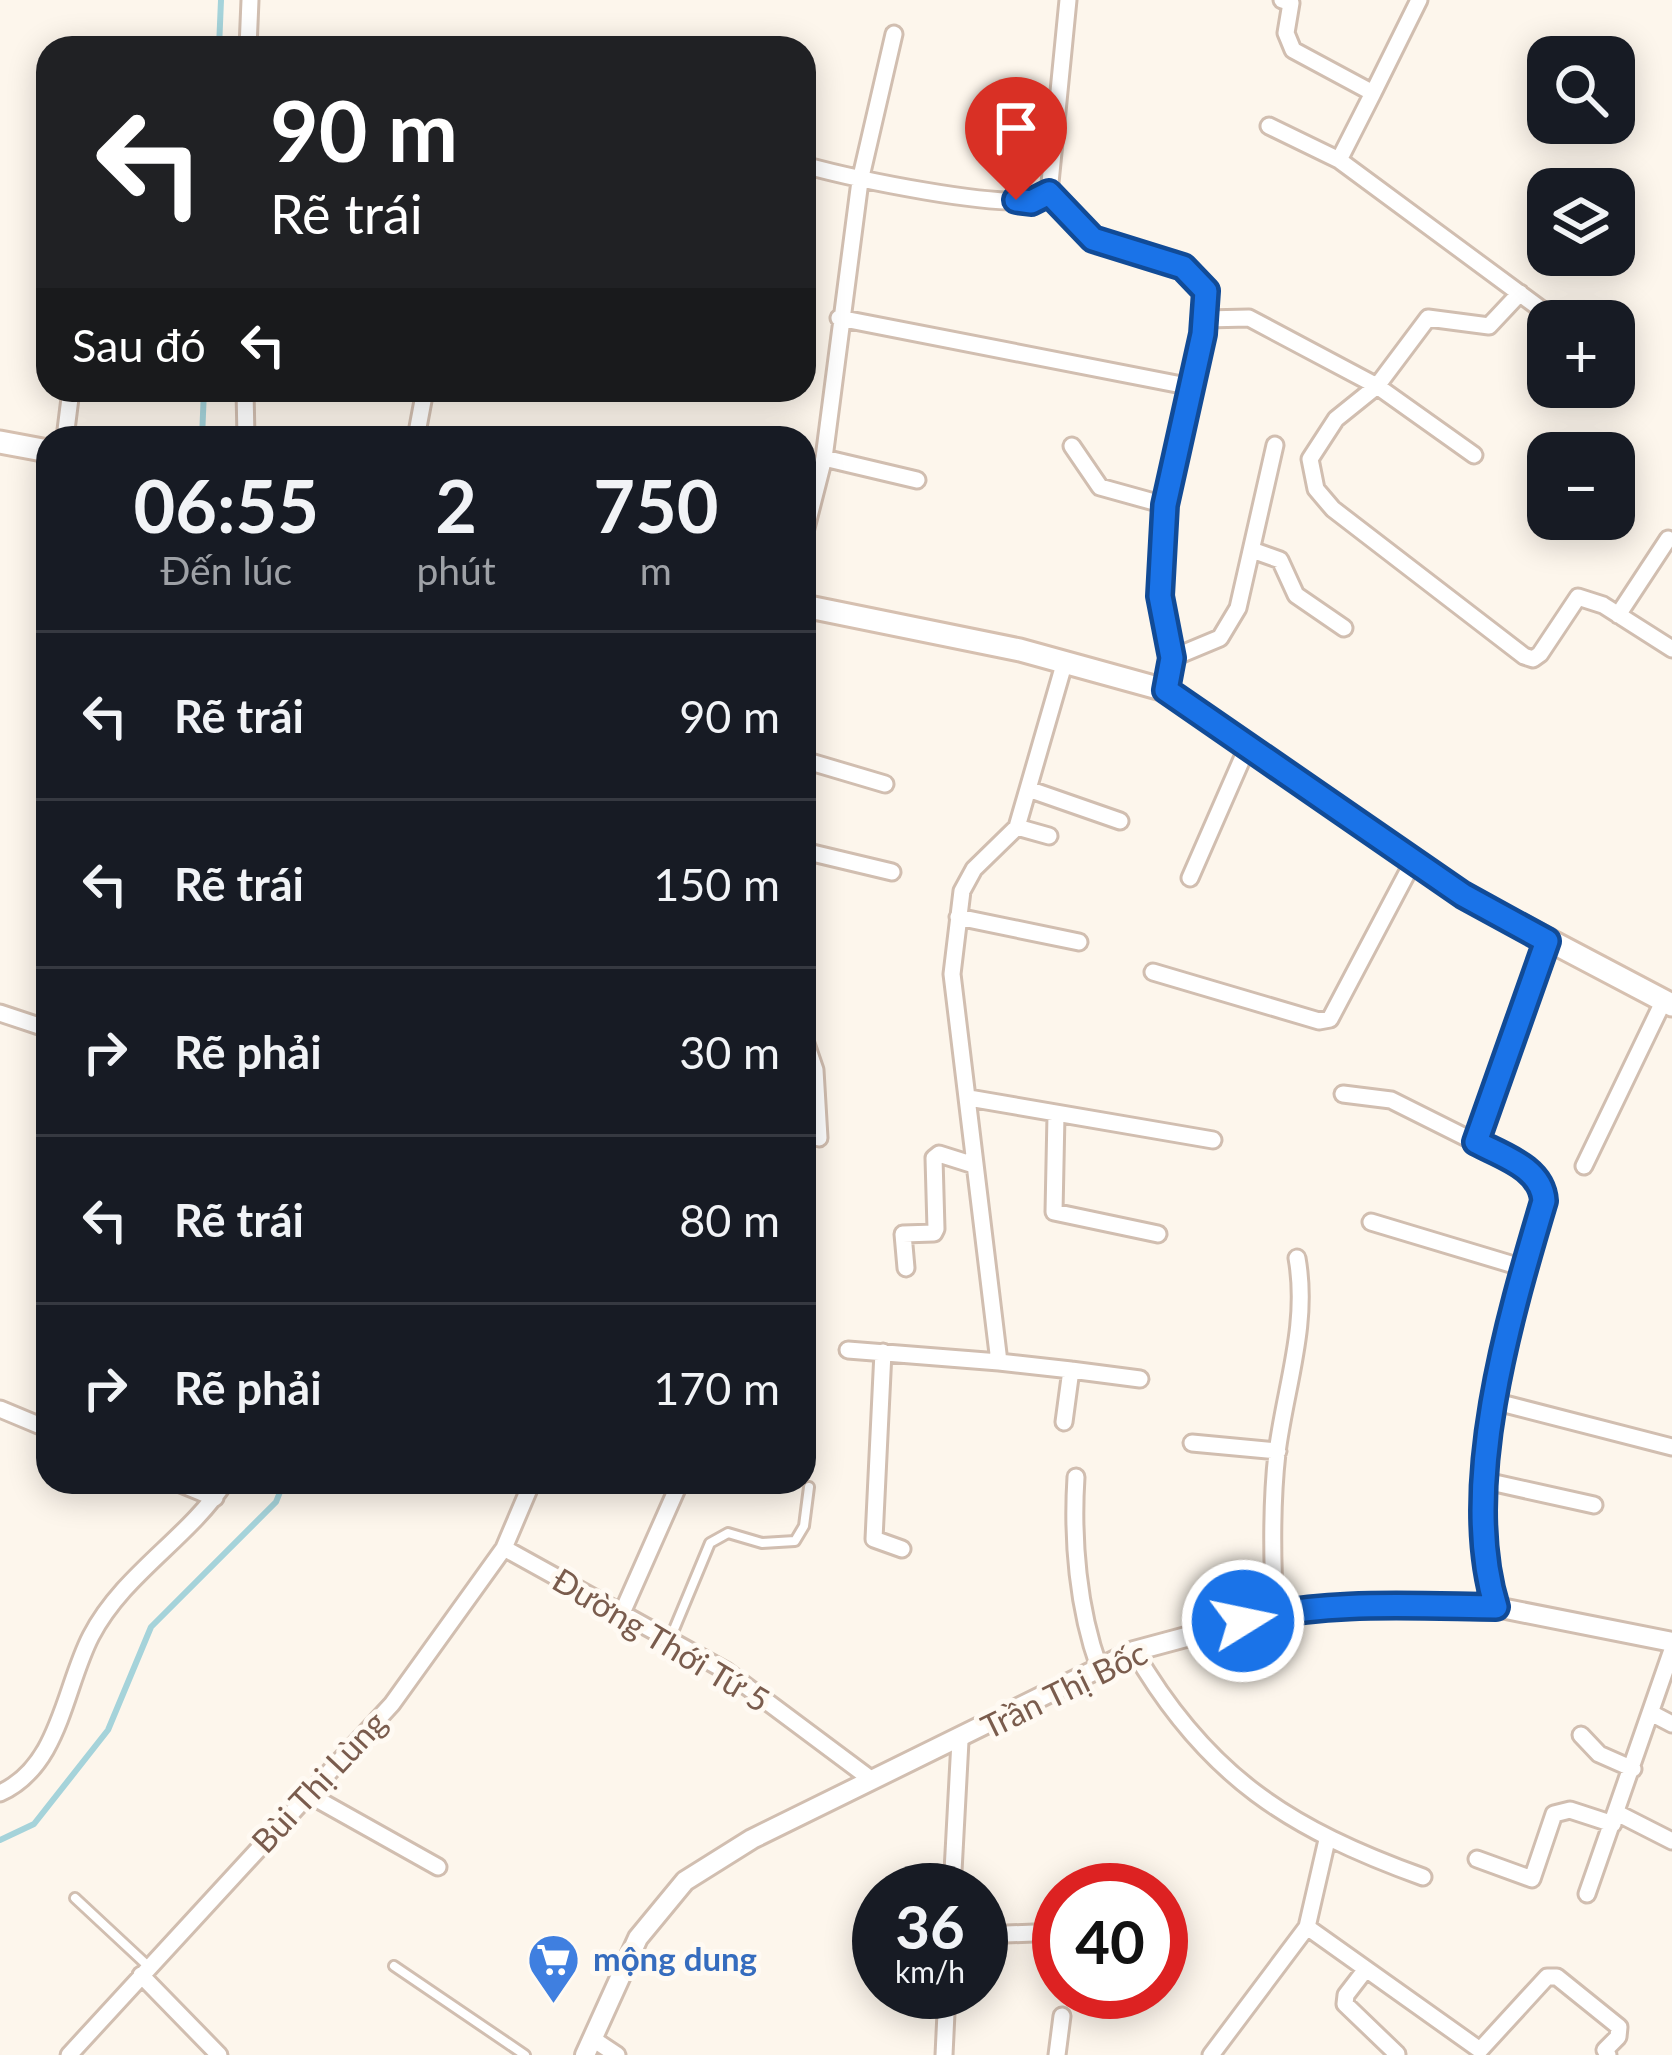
<!DOCTYPE html>
<html lang="vi">
<meta charset="utf-8">
<style>
:root{--surface:#171b24;--page:#242831;--text:#f1f3f6;--muted:#9ea1a6;--line:#363941}
body{margin:0;font-family:Lato,sans-serif;background:var(--page);color:var(--text);height:100vh;display:flex;flex-direction:column;font-size:45px;white-space:nowrap}
*{box-sizing:border-box;margin:0}
p{font-size:39px;color:var(--muted)}
.icon{flex:none;width:66px;height:66px;fill:none;stroke:currentColor;stroke-width:2;stroke-linecap:round;stroke-linejoin:round}
.map{position:relative;flex:1;overflow:hidden}
.panel{position:absolute;left:36px;top:426px;width:780px;height:1068px;display:flex;flex-direction:column;background:var(--surface);border-radius:36px;box-shadow:0 6px 30px #0003}
.panel>*{flex:none}
.banner{position:absolute;left:36px;top:36px;width:780px;height:366px;border-radius:36px;box-shadow:0 6px 30px #0003;background:#202124;color:#fff;overflow:hidden}
.controls{position:absolute;left:1527px;top:36px;display:grid;gap:24px}
.controls a{display:grid;place-items:center;width:108px;height:108px;border-radius:24px;background:var(--surface);box-shadow:0 6px 30px #0003;font-size:60px}
.speed{position:absolute;left:852px;top:1863px;display:flex;gap:24px;font-size:60px;font-weight:700;text-align:center}
.speed>*{display:grid;place-content:center;width:156px;height:156px;border-radius:50%;background:var(--surface);box-shadow:0 6px 30px #0003;line-height:1}
.speed small{font-size:30px;font-weight:400}
.speed .limit{border:18px solid #d22;background:#fff;color:#111}
.pin{position:absolute;display:grid;place-items:center;width:102px;height:102px;color:#fff;margin:-123px -51px;border-radius:50% 50% 50% 0;rotate:-45deg;box-shadow:0 0 12px #0007}
.pin .icon{rotate:45deg}
.me{position:absolute;width:132px;margin:-66px;rotate:80deg;stroke-linejoin:round;filter:drop-shadow(0 0 9px #0008)}
.turn{display:flex;align-items:center;gap:42px;height:252px;padding:0 36px;font-size:54px}
.turn .icon{width:156px;height:156px;stroke-width:2.5}
.turn b{display:block;font-size:84px;line-height:102px}
.then{display:flex;align-items:center;height:114px;padding:0 36px;background:#0003;gap:24px;font-size:45px}
.eta{display:flex;justify-content:space-evenly;align-items:center;height:204px;text-align:center}
.eta b{font-size:72px;font-weight:700;line-height:84px}
ul{padding:0;list-style:none}
li{display:flex;align-items:center;gap:36px;height:168px;padding:0 36px;border-top:3px solid var(--line)}
li div{flex:1}
li b{display:block;font-size:45px}
li em{font-style:normal}
.map>svg:first-child{display:block}
</style>
<div class="map">
<svg width="1672" height="2055" viewBox="0 0 1672 2055">
<rect width="100%" height="100%" fill="#fdf6ec"/>
<g fill="none" stroke-linecap="round" stroke-linejoin="round">
<path stroke="#a5d3da" stroke-width="6" d="M219,48L221,0
M202,438L204,390
M0,1840L34,1824L108,1730L151,1627L276,1502L284,1482"/>
<defs>
<path id="service" d="M670,1639L710,1543L728,1533L762,1543L795,1541L804,1526L809,1487
M75,1898L148,1966
M394,1966L525,2055"/>
<path id="minor" d="M1282,0L1291,3L1286,33L1293,50L1373,93L1339,160L1557,321
M248,48L250,0
M1373,93L1419,0
M1269,126L1339,160
M804,165C851,178 1000,210 1042,199L1049,193L1068,0
M1049,193L1093,239L1183,267L1206,291L1203,334L1165,505L1160,595L1172,658L1165,690
M1520,293L1489,326L1428,318L1377,386L1336,419L1310,459L1316,489L1333,509L1524,656L1533,659L1540,654L1578,597L1603,605L1672,649
M839,318L1192,387
M1205,319L1249,318L1377,386L1474,455
M245,390L246,438
M65,438L71,390
M416,438L425,390
M1072,446L1100,487L1165,505
M824,458L917,480
M804,536L824,458L860,181L894,34
M1252,550L1280,560L1296,595L1344,628
M1618,615L1668,539
M1172,658L1220,638L1238,608L1275,445
M804,760L885,784
M1031,790L1120,821
M1017,827L1049,836
M804,851L892,872
M1190,878L1246,750
M958,917L1079,942
M1153,972L1319,1021L1330,1019L1414,860
M0,1013L45,1028
M804,1038L815,1070L819,1138
M1343,1094L1391,1100L1513,1161L1543,1187L1544,1201C1509,1319 1459,1487 1496,1607
M969,1098L1213,1140
M1056,1115L1054,1212L1158,1234
M1476,1143L1547,941
M1584,1166L1664,1000
M1371,1222L1524,1268
M906,1268L903,1234L934,1233L936,1229L934,1158L939,1154L974,1165
M848,1350L999,1362
M883,1352L874,1539L902,1549
M1071,1370L1140,1379
M1497,1402L1672,1447
M0,1409L48,1429
M1064,1422L1071,1370L999,1362L952,974L962,891L974,869L1017,827L1065,661
M1192,1443L1278,1451
M1076,1477C1072,1540 1078,1609 1099,1667
M1486,1481L1594,1505
M176,1482L215,1498
M504,1548L726,1671L872,1780
M622,1613L680,1482
M1275,1613C1272,1560 1271,1506 1277,1453C1285,1388 1309,1325 1297,1258
M1134,1651C1207,1777 1290,1829 1423,1877
M1651,1713L1672,1724
M1581,1735L1599,1754L1633,1769
M0,1793C60,1766 64,1688 91,1636C124,1573 188,1539 225,1482
M306,1793L438,1867
M1617,1813L1672,1841
M1477,1859L1532,1879L1554,1814L1570,1810L1613,1824
M952,1890L960,1741
M1587,1894L1672,1650
M1307,1927L1480,2050L1547,1977H1557L1619,2027L1618,2037L1605,2050L1608,2055
M981,1935L1059,1932
M1366,1969L1346,1995L1345,2004L1397,2054
M141,1975L219,2055
M593,2039L617,2055
M69,2055L392,1704L504,1548L532,1482
M944,2055L947,1992
M1057,2055L1062,2016
M1211,2055L1307,1927L1327,1840"/>
<path id="tertiary" d="M585,2055L638,1938L685,1881L752,1839L1134,1651L1275,1613L1396,1606L1496,1607L1672,1642"/>
<path id="secondary" d="M0,442L48,451
M804,606L1020,650L1165,690L1463,895L1672,1005"/>
</defs>
<use href="#service" stroke="#d1beb0" stroke-width="14"/>
<use href="#minor" stroke="#d1beb0" stroke-width="21"/>
<use href="#tertiary" stroke="#d1beb0" stroke-width="24"/>
<use href="#secondary" stroke="#d6c0b0" stroke-width="27"/>
<use href="#service" stroke="#fff" stroke-width="8"/>
<use href="#minor" stroke="#fff" stroke-width="15"/>
<use href="#tertiary" stroke="#fff" stroke-width="18"/>
<use href="#secondary" stroke="#fff" stroke-width="21"/>
</g>
<g fill="none" stroke-linecap="round" stroke-linejoin="round">
<defs>
<path id="route" d="M1016,200L1031,202L1049,193L1093,239L1183,267L1206,291L1203,334L1165,505L1160,596L1172,658L1166,690L1463,895L1547,941L1476,1142C1503,1156 1542,1168 1544,1201C1509,1318 1459,1488 1496,1607C1413,1606 1324,1600 1243,1621"/>
</defs>
<use href="#route" stroke="#114b97" stroke-width="30"/>
<use href="#route" stroke="#1a73e8" stroke-width="21"/>
</g>
<defs>
<symbol id="supermarket-pin" viewBox="-11 -11 22 30"><path d="M0 17L-7.5 6A9.5 9.5 0 1 1 7.5 6Z" fill="#3f7fe0" stroke="#fffaf3"/><path d="M-6-5.5h2.5l.6 2H6L4.5 2H-2.5L-4.4-4H-6ZM-1.5 3.2a1.3 1.3 0 1 0 .1 0ZM3 3.2a1.3 1.3 0 1 0 .1 0Z" fill="#fff"/></symbol>
</defs>
<g fill-rule="evenodd">
<use href="#supermarket-pin" x="524" y="1930" width="59" height="81"/>
</g>
<g text-anchor="middle" stroke-width="10" stroke-linejoin="round" paint-order="stroke">
<g font-size="33" fill="#7a5c4d" stroke="#fffaf3">
<text transform="translate(661 1640) rotate(31)" y="12">Đường Thới Tứ 5</text>
<text transform="translate(1064 1690) rotate(-26)" y="12">Trần Thị Bốc</text>
<text transform="translate(319 1782) rotate(-47)" y="12">Bùi Thị Lùng</text>
</g>
<g font-size="33" font-weight="bold" fill="#366cbe" stroke="#fffaf3" text-anchor="start">
<text x="593" y="1971">mộng dung</text>
</g>
</g>
</svg>
<div class="controls">
<a><svg class="icon" aria-label="search" viewBox="0 0 24 24"><circle cx="10" cy="10" r="6"/><path d="M15 15l6 6"/></svg></a>
<a><svg class="icon" aria-label="layers" viewBox="0 0 24 24"><path d="M12 4l9 5-9 5-9-5zM3 14l9 5 9-5"/></svg></a>
<a>+</a>
<a>−</a>
</div>
<div class="speed"><div>36<small>km/h</small></div><div class="limit">40</div></div>
<div class="pin" style="left:1016px;top:200px;background:#d93025"><svg class="icon" aria-label="arrive" viewBox="0 0 24 24"><path d="M6 21V4h12l-3 4 3 4H6"/></svg></div>
<svg class="me" style="left:1243px;top:1621px" viewBox="-20 -20 40 40"><circle r="17" fill="#1a73e8" stroke="#fff" stroke-width="3"/><path d="M0-11L8 9 0 5-8 9z" fill="#fff"/></svg>
<div class="banner">
<div class="turn"><svg class="icon" aria-label="left" viewBox="0 0 24 24"><path d="M17 20v-9H6M10 6l-5 5 5 5"/></svg><div><b>90 m</b>Rẽ trái</div></div>
<div class="then">Sau đó<svg class="icon" aria-label="left" viewBox="0 0 24 24"><path d="M17 20v-9H6M10 6l-5 5 5 5"/></svg></div>
</div>
<section class="panel">
<div class="eta">
<div><b>06:55</b><p>Đến lúc</p></div>
<div><b>2</b><p>phút</p></div>
<div><b>750</b><p>m</p></div>
</div>
<ul>
<li><svg class="icon" aria-label="left" viewBox="0 0 24 24"><path d="M17 20v-9H6M10 6l-5 5 5 5"/></svg><div><b>Rẽ trái</b></div><em>90 m</em></li>
<li><svg class="icon" aria-label="left" viewBox="0 0 24 24"><path d="M17 20v-9H6M10 6l-5 5 5 5"/></svg><div><b>Rẽ trái</b></div><em>150 m</em></li>
<li><svg class="icon" aria-label="right" viewBox="0 0 24 24"><path d="M7 20v-9h11M14 6l5 5-5 5"/></svg><div><b>Rẽ phải</b></div><em>30 m</em></li>
<li><svg class="icon" aria-label="left" viewBox="0 0 24 24"><path d="M17 20v-9H6M10 6l-5 5 5 5"/></svg><div><b>Rẽ trái</b></div><em>80 m</em></li>
<li><svg class="icon" aria-label="right" viewBox="0 0 24 24"><path d="M7 20v-9h11M14 6l5 5-5 5"/></svg><div><b>Rẽ phải</b></div><em>170 m</em></li>
</ul>
</section>
</div>
